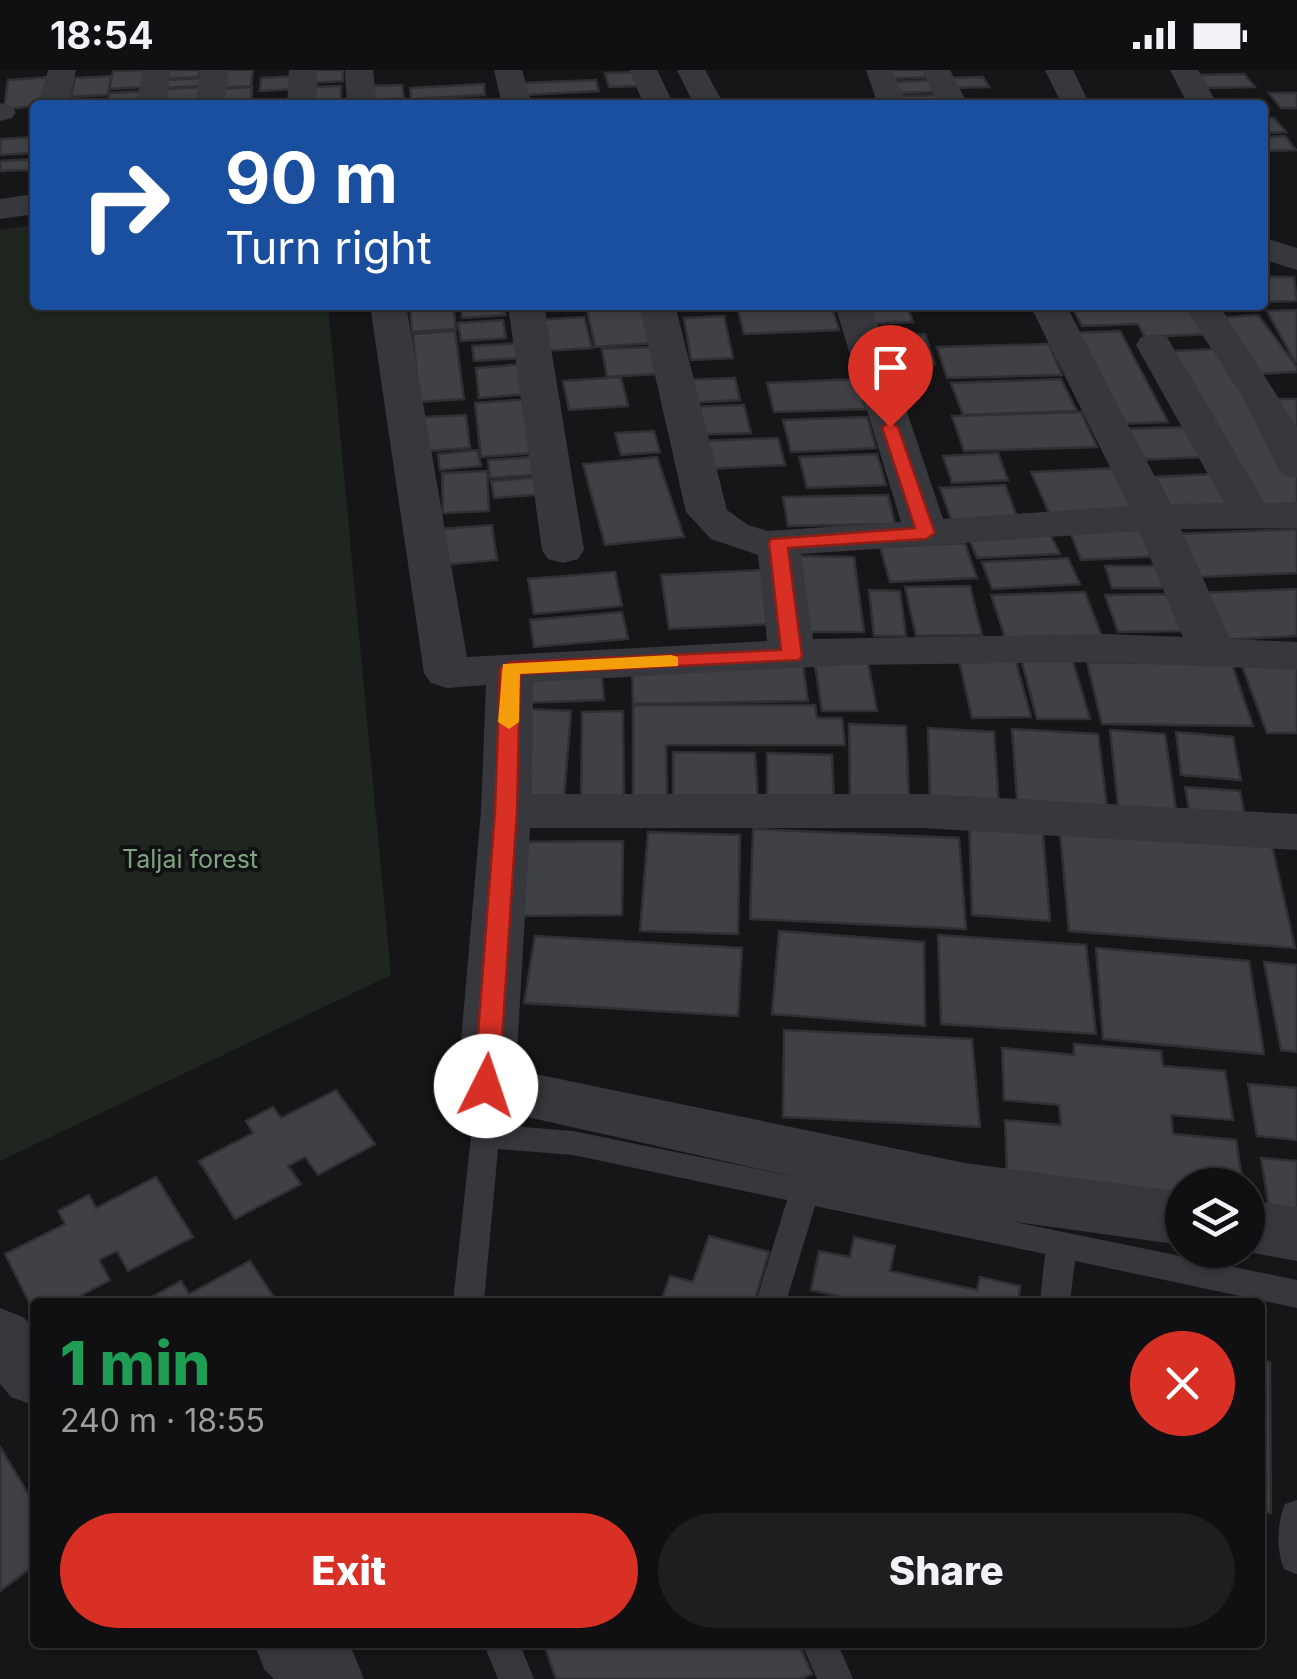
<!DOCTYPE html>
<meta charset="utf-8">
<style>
:root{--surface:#101012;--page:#1e1e20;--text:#f1f3f6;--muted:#9c9d9f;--line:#303032;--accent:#d93025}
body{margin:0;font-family:Inter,sans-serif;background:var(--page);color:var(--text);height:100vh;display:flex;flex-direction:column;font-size:38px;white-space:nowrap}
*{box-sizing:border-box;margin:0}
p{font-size:32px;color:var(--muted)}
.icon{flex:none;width:55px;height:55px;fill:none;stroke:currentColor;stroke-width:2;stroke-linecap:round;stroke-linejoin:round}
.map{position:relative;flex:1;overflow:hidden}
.side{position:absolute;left:30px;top:1228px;width:1235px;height:350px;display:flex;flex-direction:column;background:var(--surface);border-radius:10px;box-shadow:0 2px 8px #0004,0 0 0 2px var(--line)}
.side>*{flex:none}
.guide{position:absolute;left:30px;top:30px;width:1238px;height:210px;border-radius:10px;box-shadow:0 2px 8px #0004,0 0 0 2px var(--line);background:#1a4fa0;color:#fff;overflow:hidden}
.controls{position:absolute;left:1165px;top:1098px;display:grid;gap:20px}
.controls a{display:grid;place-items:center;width:100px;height:100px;border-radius:50%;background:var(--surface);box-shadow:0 2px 8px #0004,0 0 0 2px var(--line);font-size:50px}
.pin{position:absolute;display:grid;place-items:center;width:85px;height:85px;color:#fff;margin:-102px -42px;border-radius:50% 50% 50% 0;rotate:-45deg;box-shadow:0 0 10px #0007}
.pin .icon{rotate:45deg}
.me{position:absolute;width:110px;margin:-55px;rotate:4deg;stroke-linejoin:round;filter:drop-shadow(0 0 8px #0008)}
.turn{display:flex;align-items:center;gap:35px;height:210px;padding:0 30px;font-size:45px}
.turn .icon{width:130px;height:130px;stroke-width:2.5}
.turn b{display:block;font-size:70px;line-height:85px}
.round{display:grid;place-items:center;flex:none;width:105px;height:105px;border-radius:52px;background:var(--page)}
.headline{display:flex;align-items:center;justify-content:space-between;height:170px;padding:0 30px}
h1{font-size:60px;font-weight:800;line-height:75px;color:#1e9e55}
.button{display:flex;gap:20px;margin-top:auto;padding:20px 30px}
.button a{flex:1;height:115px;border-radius:60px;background:var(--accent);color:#fff;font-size:40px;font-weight:800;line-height:115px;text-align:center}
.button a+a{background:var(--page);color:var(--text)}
.status{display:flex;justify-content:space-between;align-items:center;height:70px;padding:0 50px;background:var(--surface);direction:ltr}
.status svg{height:28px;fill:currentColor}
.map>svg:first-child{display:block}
</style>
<div class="status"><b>18:54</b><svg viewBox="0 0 49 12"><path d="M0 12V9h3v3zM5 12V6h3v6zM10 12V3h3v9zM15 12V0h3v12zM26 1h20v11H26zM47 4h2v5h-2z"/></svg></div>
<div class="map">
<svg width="1297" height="1609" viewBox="0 0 1297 1609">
<rect width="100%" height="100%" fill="#161618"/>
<path fill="#1e261f" d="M35,155V235H328L391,905L0,1091V160Z"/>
<path fill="#404145" stroke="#303034" stroke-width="2.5" d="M149,0L147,17L109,19L113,1Z
M166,0H200L199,7L166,9Z
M220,0H253L251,16L218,18Z
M309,0H343V11L309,13Z
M886,0H930L934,7L890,9Z
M634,2L638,16L609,17L605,3Z
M1244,4L1255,17L1206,18L1196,5Z
M111,6L108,25L71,27L75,8Z
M295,6V19L260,21L261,8Z
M49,7L47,35L4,39L8,10Z
M983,7L989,17L949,18L944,8Z
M201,8L200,16L165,18L166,10Z
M596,10L599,21L526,25L523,13Z
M933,10L939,22L900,23L894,12Z
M484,14L485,25L411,29L410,18Z
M402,15L404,28L367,30L366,16Z
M341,16V32L311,34L312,17Z
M202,17L201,34L162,35L164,19Z
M252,17L251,35H218L220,19Z
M148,21L146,35H107L110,23Z
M1269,23H1297V38H1281Z
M943,25L947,34L905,35L901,26Z
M1262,48H1274L1286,62L1262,63Z
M1285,66L1296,80L1262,81V67Z
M34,67L30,83L0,85V69Z
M33,89L29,100L0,101V91Z
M1262,207H1294L1297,231L1262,232Z
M410,235H453L456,259L412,262Z
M461,235H503L505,245L462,248Z
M586,235H645L655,273L595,277Z
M737,235H831L839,260L744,264Z
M862,235H907L913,252L869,254Z
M1071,235H1191L1209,264L1145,267L1138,254L1082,256Z
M1297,240V292H1295L1267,241Z
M1258,245L1297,297V302L1254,304L1214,248Z
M724,246L733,288L691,290L684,248Z
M584,247L592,278L543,281L537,250Z
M503,250L506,268L461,271L458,253Z
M455,261L464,329L419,332L413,264Z
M1120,261L1168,352L1116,354L1071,263Z
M925,264L935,294L887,295L878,265Z
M521,273L524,288L474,291L472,276Z
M1049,274L1062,305L947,308L937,277Z
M652,277L656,304L607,307L602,279Z
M1221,279L1297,404V435L1258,437L1170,281Z
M524,294L529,324L479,328L476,298Z
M621,307L628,336L569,340L563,311Z
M735,308L740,330L687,333L682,310Z
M856,309L866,339L774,342L767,313Z
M1061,309L1077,341L963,345L951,313Z
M529,329L538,383L481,387L475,333Z
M1276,329H1297V364Z
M744,335L751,363L690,365L686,337Z
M1081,342L1097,377L964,381L952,346Z
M466,345L470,378L426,381L423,347Z
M867,347L876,378L791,382L783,350Z
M1187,357L1204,387L1137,390L1122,359Z
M654,361L660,382L621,385L615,363Z
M778,368L785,395L708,399L702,371Z
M477,380L481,396L440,400L438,384Z
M998,383L1008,410L952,413L943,386Z
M877,384L886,415L807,418L799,387Z
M532,387L534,405L490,408L488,390Z
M657,387L684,467L605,475L583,394Z
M1120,398L1141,441L1050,445L1031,402Z
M487,401L489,441L443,443L442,403Z
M1213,404L1232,440L1173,442L1155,407Z
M541,407L544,424L494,428L491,411Z
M1005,415L1018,449L952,452L940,418Z
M888,425L895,454L788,456L783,427Z
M492,455L497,490L444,495L441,459Z
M1150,459L1163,486L1081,490L1070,462Z
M1297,459V503L1201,507L1179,464Z
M1050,464L1060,484L977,488L969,469Z
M965,473L977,508L890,512L880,477Z
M794,486L854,487L864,562H800Z
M1068,488L1080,514L992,519L982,492Z
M1105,496H1157L1165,518H1112Z
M761,500L772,554L669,559L661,505Z
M615,502L622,536L534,544L528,509Z
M970,516L982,565L916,566L905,517Z
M1297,519V566L1221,570L1197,523Z
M869,520L900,521L906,566H874Z
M1085,522L1102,567L1006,570L991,525Z
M1175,524L1190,561L1118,562L1105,525Z
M622,542L628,569L534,577L530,550Z
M1014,585L1031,647L972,648L958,586Z
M1020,585H1071L1090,649H1037Z
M867,587L877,641H822L814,588Z
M1087,592L1232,594L1253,656L1102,654Z
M803,594L808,631L633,634L632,597Z
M1242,596H1297V663H1267Z
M601,601L604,630L520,633L519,605Z
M633,635H815L817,648H842L845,675H666L667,729H633Z
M524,639L571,641L564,729L513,727Z
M623,641L624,733L581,734L582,642Z
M849,654L906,656L909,730L850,727Z
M928,658L994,662L999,737L930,732Z
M1012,659L1098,664L1107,736L1017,730Z
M1110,660L1165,664L1176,740L1118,736Z
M1176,662L1233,667L1241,710L1181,705Z
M673,682L755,683L758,730L673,729Z
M767,683L832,685L834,732L767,730Z
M1185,717L1240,721L1246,753L1191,749Z
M969,746L1042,752L1050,851L972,845Z
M753,759L959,768L966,859L750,849Z
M648,762L740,765L738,864L640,861Z
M1060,762L1272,776L1295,878L1069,861Z
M623,771L622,845L504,846L509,772Z
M779,861L924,872L925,956L772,944Z
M938,865L1086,875L1096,964L941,954Z
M535,866L742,878L738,946L524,933Z
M1096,878L1249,891L1264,984L1103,969Z
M1264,892L1297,895V982L1281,980Z
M784,960L972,969L980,1057L783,1047Z
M1074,974L1161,981L1163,996L1225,1001L1233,1050L1171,1045L1173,1064L1236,1070L1243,1115H1182V1119L1176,1118L1178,1130L1007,1104L1005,1050L1061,1055L1059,1035L1004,1030L1002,978L1074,985Z
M1248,1014L1297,1018V1070L1257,1066Z
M336,1020L375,1074L318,1105L305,1087L288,1096L301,1114L235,1149L199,1091L253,1063L246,1051L273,1037L281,1048Z
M1261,1088L1297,1091V1147L1270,1144Z
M156,1107L193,1167L128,1201L117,1181L99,1190L110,1210L69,1232H35V1244L5,1184L65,1154L58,1141L89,1125L96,1138Z
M709,1166L769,1182L754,1232H661L670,1206L693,1212Z
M854,1167L895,1176L890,1201L977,1220L980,1207L1020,1216L1018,1232H846L847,1228L811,1220L819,1181L850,1187Z
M250,1191L277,1232H153L150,1228L181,1211L189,1224Z
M1260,1290L1270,1292L1271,1443L1260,1441Z
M0,1377L35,1435V1495L0,1521Z
M543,1572H798L812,1604L801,1609H556Z"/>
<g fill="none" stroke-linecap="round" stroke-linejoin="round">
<path fill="#37383d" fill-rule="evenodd" d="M485,1054L573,1061L1297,1210V1238L1075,1191L1070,1232H1040L1045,1184L815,1136L786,1232H756L787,1130L573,1085L498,1079L484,1232H453L471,1066L475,1058Z
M1297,1430V1504H1296L1284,1499C1276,1480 1277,1453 1285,1434Z
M483,1572H519L534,1609H498Z
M801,1572H837L853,1609H817Z"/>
<path fill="#37383d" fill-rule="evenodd" d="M48,0H76L68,35H38Z
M143,0H171L166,35H136Z
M201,0H229L224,35H194Z
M289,0H317V35H287Z
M345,0H373L377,35H347Z
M494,0H522L532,35H502Z
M629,0H657L674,35H644Z
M677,0H705L724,35H694Z
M866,0H892L908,35H878Z
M922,0H950L968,35H938Z
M1045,0H1073L1090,35H1062Z
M1170,0H1198L1218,35H1188Z
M0,33L12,36L16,42L12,48L0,51Z
M35,124V144L0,149V129Z
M1262,167L1297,178V200L1262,189Z
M370,235H406L467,587L767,571L758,485L711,469L686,442L639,235H675L727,440L748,455L768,461L901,452L835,235H871L943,449L1129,436L1030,235H1066L1169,434L1224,433L1136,275L1141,267L1154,264L1167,267L1265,433L1297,432V458L1181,459L1230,569L1297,572V600L1104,592L848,595L533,612L532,724H922L1297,744V780L922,758H530L516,1000L965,1093L1182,1122V1175L965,1145L465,1033L457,1017L481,741L486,615L447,618L431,613L424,603ZM1139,461L1183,567L1104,564L813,569L801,484Z
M508,235H544L584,480L578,489L563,493L548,489L542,480Z
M1183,235H1219L1297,357V408L1283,405L1277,396L1244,329Z
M1248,1130L1297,1137V1191L1237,1180H1248Z
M0,1238L23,1247L35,1259V1336L11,1327L0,1314Z
M254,1572H344L353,1582L364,1609H274L264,1599Z"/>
</g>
<path fill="#d93025" stroke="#8d1f18" stroke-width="2.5" d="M890,352L898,357L935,463L926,469L788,478L802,586L799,590L520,604L517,741L499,1016L496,1024H477L474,1016L495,741L500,598L510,592L781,580L769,473L771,469L915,458L882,357Z"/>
<path fill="#f59e0b" d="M671,585L678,587V596L520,604L519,652L509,659L498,652L503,594Z"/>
<g text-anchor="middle" stroke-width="8" stroke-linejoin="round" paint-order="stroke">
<g font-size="25" fill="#7fa381" stroke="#111113">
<text x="190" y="798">Taljai forest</text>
</g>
</g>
</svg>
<div class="controls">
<a><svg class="icon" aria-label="layers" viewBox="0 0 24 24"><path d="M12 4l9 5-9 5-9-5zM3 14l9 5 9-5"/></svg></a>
</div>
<div class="pin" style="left:890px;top:357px;background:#d93025"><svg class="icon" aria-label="arrive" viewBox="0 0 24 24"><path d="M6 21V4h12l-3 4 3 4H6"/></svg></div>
<svg class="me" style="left:486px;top:1016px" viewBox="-20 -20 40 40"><circle r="19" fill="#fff"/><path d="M0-13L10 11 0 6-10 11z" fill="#d93025"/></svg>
<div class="guide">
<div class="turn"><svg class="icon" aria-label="right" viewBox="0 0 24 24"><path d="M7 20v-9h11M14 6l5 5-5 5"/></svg><div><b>90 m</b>Turn right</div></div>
</div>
<section class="side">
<div class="headline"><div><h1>1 min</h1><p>240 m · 18:55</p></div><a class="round" style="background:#d93025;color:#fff"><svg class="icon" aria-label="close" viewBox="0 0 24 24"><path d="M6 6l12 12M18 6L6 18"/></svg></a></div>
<div class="button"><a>Exit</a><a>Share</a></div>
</section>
</div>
